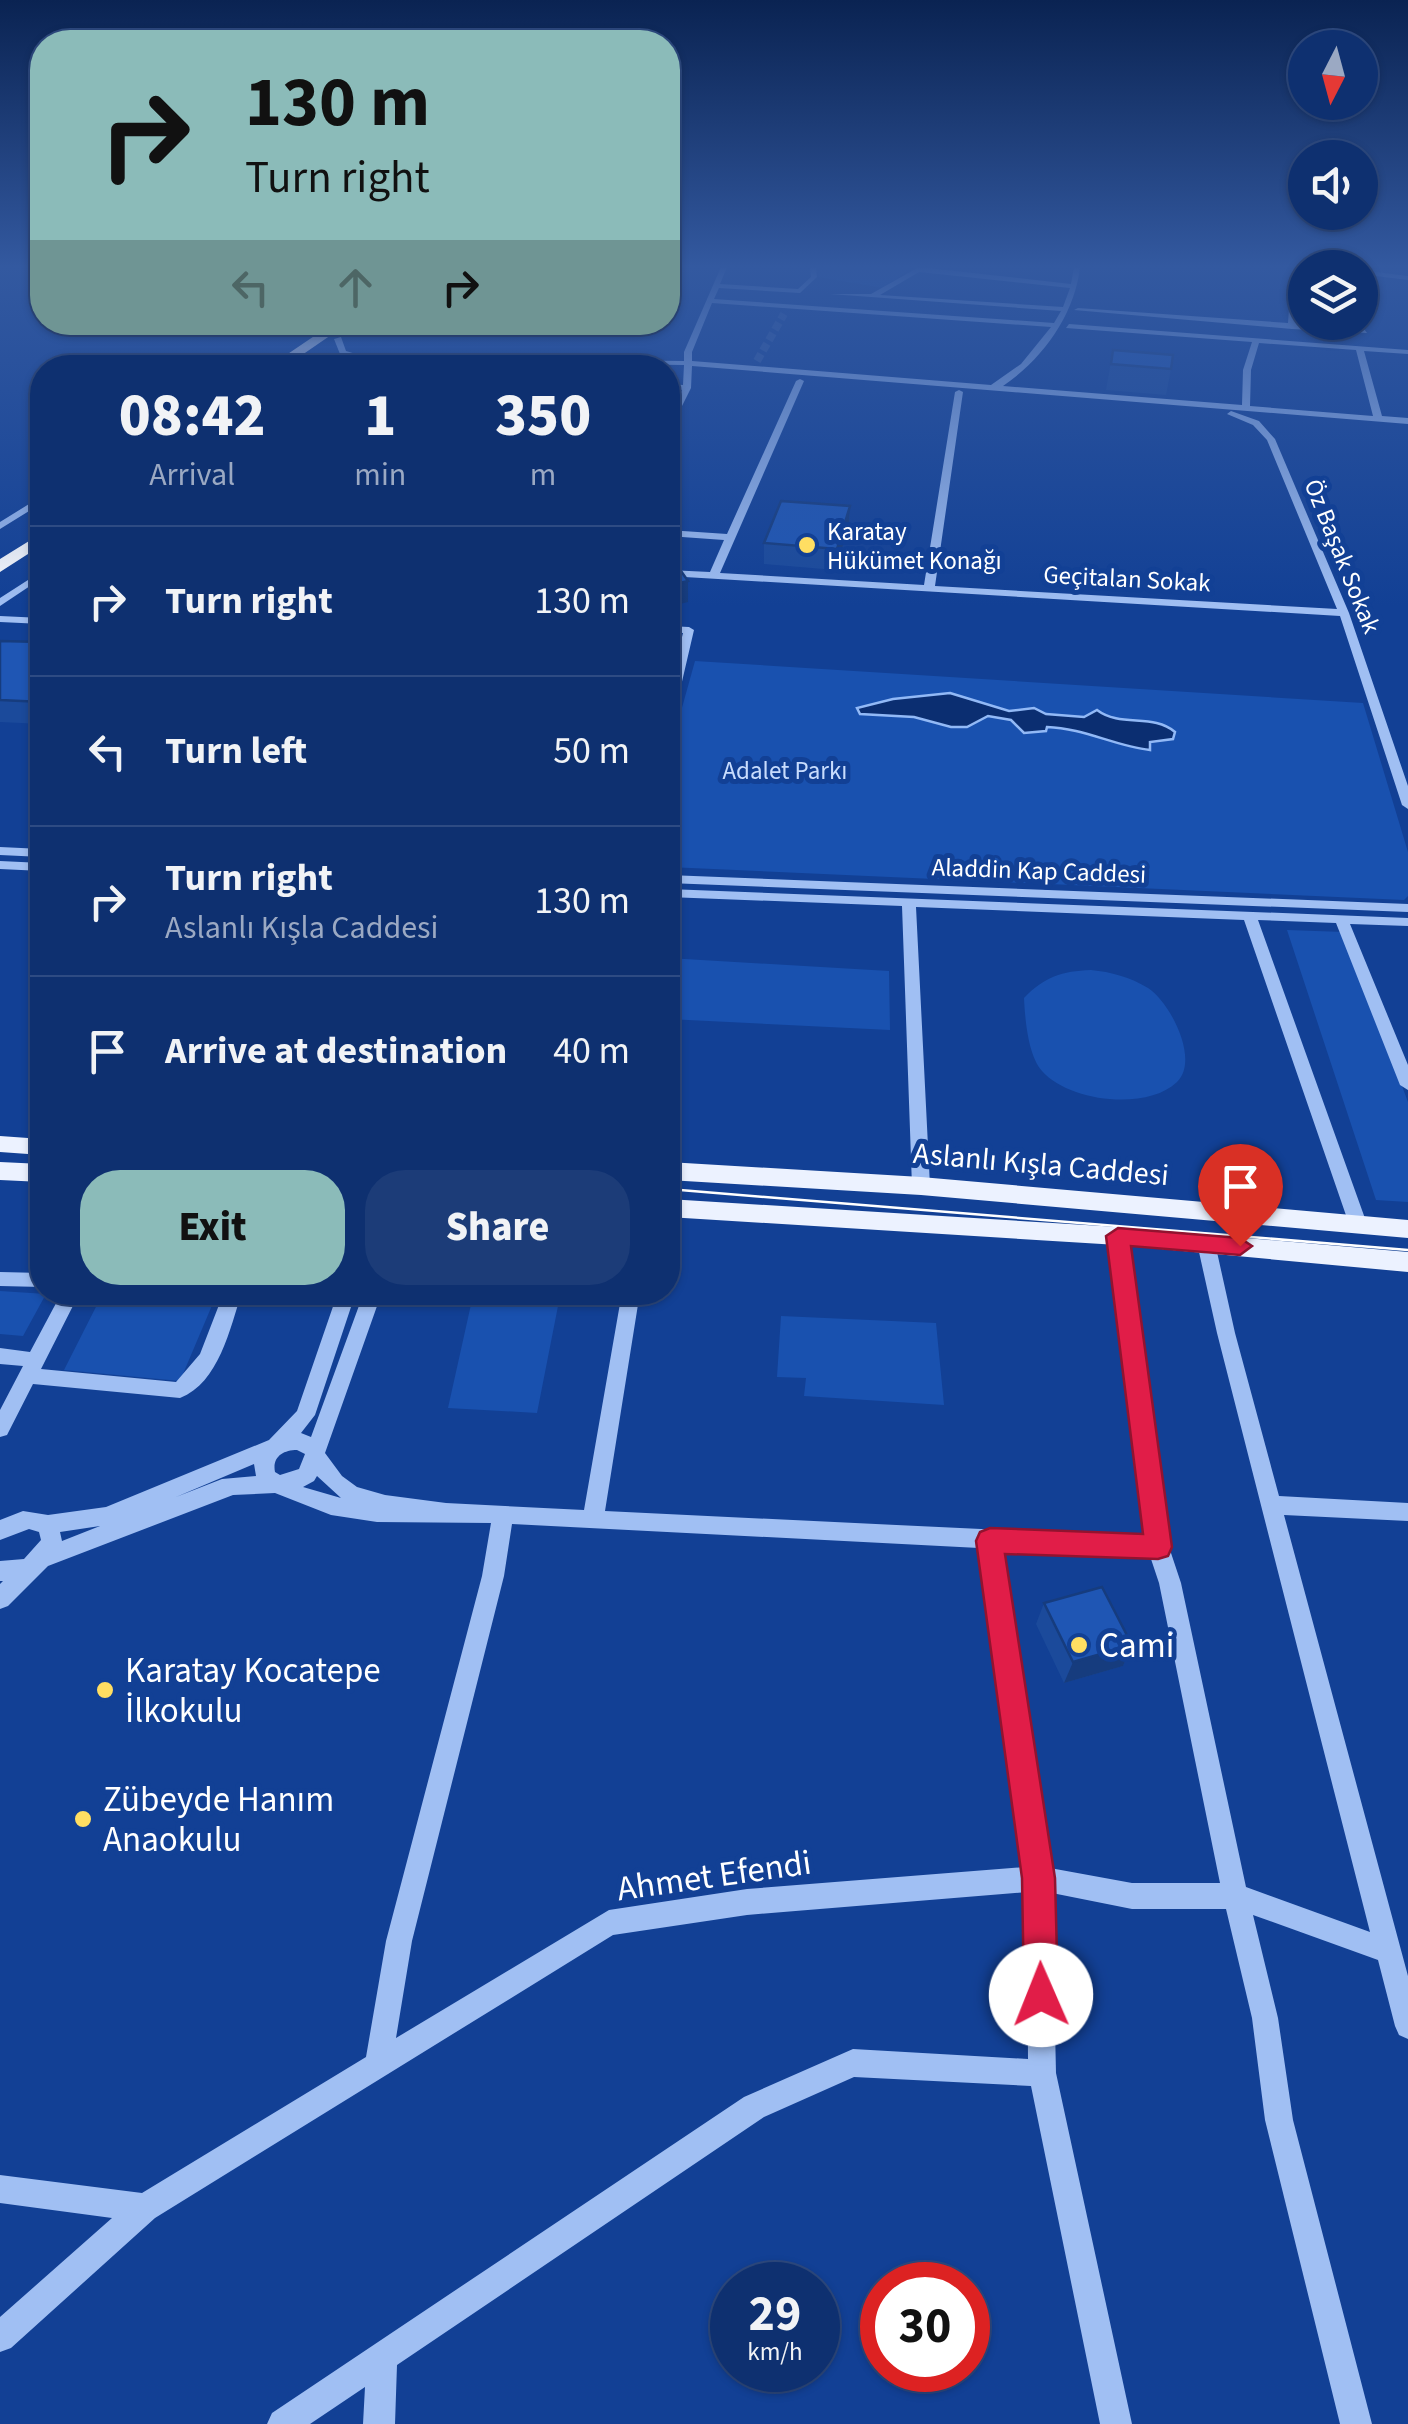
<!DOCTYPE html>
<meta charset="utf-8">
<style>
:root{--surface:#0e3070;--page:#1c3c78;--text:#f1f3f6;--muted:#9ba9c3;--line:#2e4b83;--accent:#8bbbb9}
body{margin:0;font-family:"Source Sans 3",sans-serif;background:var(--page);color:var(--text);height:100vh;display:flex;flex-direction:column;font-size:38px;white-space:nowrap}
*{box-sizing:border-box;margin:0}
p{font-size:32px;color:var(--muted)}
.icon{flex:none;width:55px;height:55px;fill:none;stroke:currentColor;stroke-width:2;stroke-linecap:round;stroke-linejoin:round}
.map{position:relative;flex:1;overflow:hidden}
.sheet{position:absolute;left:30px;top:355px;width:650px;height:950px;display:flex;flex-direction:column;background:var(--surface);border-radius:40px;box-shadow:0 2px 8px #0004,0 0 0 2px var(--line)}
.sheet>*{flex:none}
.banner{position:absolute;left:30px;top:30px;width:650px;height:305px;border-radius:40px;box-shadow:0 2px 8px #0004,0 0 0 2px var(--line);background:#8bbbb9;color:#111;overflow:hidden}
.needle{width:65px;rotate:186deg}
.controls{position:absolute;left:1288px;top:30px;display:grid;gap:20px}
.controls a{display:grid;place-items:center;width:90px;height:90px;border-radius:50%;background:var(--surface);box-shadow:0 2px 8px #0004,0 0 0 2px var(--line);font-size:50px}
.speed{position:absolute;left:710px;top:2262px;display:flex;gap:20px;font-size:50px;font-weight:700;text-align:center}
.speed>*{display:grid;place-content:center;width:130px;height:130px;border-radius:50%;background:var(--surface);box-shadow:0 2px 8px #0004,0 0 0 2px var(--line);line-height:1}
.speed small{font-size:25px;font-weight:400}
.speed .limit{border:15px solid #d22;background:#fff;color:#111}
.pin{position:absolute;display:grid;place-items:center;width:85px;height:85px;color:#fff;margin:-102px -42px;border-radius:50% 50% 50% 0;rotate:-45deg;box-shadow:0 0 10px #0007}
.pin .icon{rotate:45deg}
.me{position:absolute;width:110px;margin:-55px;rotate:359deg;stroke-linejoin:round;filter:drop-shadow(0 0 8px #0008)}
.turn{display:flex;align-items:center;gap:35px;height:210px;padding:0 50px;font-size:45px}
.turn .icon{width:130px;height:130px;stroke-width:2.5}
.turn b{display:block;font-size:70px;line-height:85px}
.lanes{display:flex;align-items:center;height:95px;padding:0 50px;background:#0003;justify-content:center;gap:50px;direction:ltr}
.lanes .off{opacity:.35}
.eta{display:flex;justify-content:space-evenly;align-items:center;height:170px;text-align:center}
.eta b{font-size:60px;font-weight:800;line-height:70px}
.action{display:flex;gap:20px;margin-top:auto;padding:20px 50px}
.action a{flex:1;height:115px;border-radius:40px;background:var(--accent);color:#111;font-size:40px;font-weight:800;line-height:115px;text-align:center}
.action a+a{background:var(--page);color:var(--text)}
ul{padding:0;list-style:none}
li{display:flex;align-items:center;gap:30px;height:150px;padding:0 50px;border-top:2px solid var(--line)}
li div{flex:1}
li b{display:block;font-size:38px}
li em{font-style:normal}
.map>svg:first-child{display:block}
</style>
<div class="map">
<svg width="1408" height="2424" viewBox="0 0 1408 2424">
<rect width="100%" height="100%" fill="#124095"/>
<path fill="#1951af" d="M818,267H913L883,288L818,277Z
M695,661L1363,703L1408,852V896L1404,900L668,867V758Z
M1287,930L1344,932L1408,1102V1202L1376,1200Z
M668,958L889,971L890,1030L668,1019Z
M1091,970C1111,972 1130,977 1148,988C1170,1002 1200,1060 1177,1082C1147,1111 1069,1102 1042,1071C1028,1055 1025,1019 1024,998C1044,977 1062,971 1091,970Z
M0,1291L46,1294L23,1336L0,1334Z
M184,1292L216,1296L180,1381L64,1370L103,1293Z
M472,1300L558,1306L537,1413L448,1408Z
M781,1316L936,1323L944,1405L804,1396L806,1378L777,1377Z"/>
<path fill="#0b2e71" stroke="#92b9f6" stroke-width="2.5" d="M950,693L1009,711L1034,708L1046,714L1084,717L1097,710C1121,728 1153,713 1175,732L1173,739L1150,742V750C1115,746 1083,728 1047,727L1046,731L1024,733L1011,720L988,716L967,727H951L914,717L860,714L857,708L893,699Z"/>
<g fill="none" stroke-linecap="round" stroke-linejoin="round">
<path stroke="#365da5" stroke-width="8" stroke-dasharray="8 4" stroke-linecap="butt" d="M757,361L784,314"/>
<path fill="#a0bff3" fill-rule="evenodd" d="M721,267H727L720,284L798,289L811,277L810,267H816L817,277L800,293L719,288L714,299L1054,323L1061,311L830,294H871L919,267L1071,284L1074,267H1080C1075,314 1043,359 1003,386L1242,405L1243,370L1252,342L1066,328L1069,324L1408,350V354L1364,351L1382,416L1408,418V424L692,366L691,388L672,426L668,429V419L682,390L668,388V384L683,385L684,365L365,361L340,354L334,339L341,337L346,351L366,357L684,361V352ZM919,272L1070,288L1063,307L880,295ZM712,303L1051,327L1021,364L991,385L692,361V352ZM1259,343L1356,350L1373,416L1250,406L1251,370Z
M1292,267L1297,268L1296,324L1364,329L1367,333L1292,329L1074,310L1078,308L1288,323Z
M1360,270L1408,276V280L1360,274Z
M181,355L188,357L182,368H174Z
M363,362L366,366L310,368L314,366Z
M800,379L804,381L720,573L924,585L955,392L959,390L963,392L935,586L1337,609L1267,440L1253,425L1227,414L1231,411L1259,421L1275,439L1349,613L1408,786V809L1402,805L1340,616L668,576V570L710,572L724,540L668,536V530L727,534L796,381Z
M42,496V503L0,529V522Z
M42,571V578L0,606V598Z
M0,616L42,618V624L0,622Z
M668,626L689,627L694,630L674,716L668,720V694L683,633L668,632Z
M0,847L42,849V857L0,855Z
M0,861L42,863V871L0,869Z
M668,875L1408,904V912L668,883Z
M668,889L1408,918V926L1350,924L1408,1065V1090L1400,1085L1336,923L1258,920L1367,1224L1358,1230L1349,1224L1244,920L916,907L930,1186L921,1192L912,1186L902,906L668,897Z
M1118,1229L1124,1231L1127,1236L1169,1547L1181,1583L1246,1887L1370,1932L1217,1333L1197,1243L1200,1238H1212L1215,1243L1235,1333L1279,1496L1408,1503V1521L1284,1515L1408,1976V2039L1399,2035L1395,2026L1378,1960L1253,1915L1278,2018L1293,2120L1372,2424H1340L1265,2120L1252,2018L1226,1909H1132L1052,1893L1056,2073L1132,2424H1100L1031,2086L854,2077L764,2117L397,2365L395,2424H363L365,2387L310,2424H267L272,2413L744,2097L853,2049L1028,2059L1027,1892L747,1915L613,1935L155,2218L11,2348L0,2352V2317L112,2218L0,2203V2175L142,2193L366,2057L386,1941L482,1576L491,1523L377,1522L331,1515L275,1493L233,1495L48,1566L8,1606L0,1609V1584L3,1581H0V1561L24,1559L41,1540L39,1532L29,1529L0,1540V1520L23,1511L48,1515L106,1507L269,1440L297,1411L338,1292H356L315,1415L301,1433L311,1437L364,1292H382L325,1453L342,1476L357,1487L385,1495L446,1503L584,1510L622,1292H640L605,1511L1146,1537L1109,1236L1112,1231ZM297,1450L305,1454L299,1469L280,1475L275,1472C272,1457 283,1450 297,1450ZM254,1464L256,1476L222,1479L176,1497ZM317,1476L341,1498L303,1487L314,1481ZM512,1524L979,1548L1025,1867L747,1889L609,1910L396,2038L412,1941L504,1576ZM100,1526L62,1541L60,1532ZM1001,1549L1150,1556L1159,1583L1220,1883H1132L1050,1868Z
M0,1272L42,1273V1287L0,1286Z
M62,1292H80L41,1369L176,1382L200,1354L224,1292H242C230,1328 219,1383 180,1398L33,1384L7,1435L0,1437V1410L23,1366L0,1364V1348L30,1352Z"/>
<path fill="#ecf2ff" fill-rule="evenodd" d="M0,1136L42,1139V1155L0,1152Z
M0,1162L42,1164V1182L0,1180Z
M668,1162L921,1177L1408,1220V1238L921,1195L668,1180Z
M668,1199L1118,1227L1408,1252V1272L1118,1245L668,1217Z"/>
<path fill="#fff" fill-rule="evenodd" d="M335,322H350L283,368H267Z
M42,533V545L0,572V559Z"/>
<path stroke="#fff" stroke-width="2.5" d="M668,410L677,392
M668,1189L1408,1250"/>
</g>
<path fill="#1b4a9b" d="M1113,350L1171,369L1166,395L1106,390Z
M850,506L849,526L835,570L764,564V543Z
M0,641L42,642V724L0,722Z
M1044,1603L1132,1645L1123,1666L1064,1683L1036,1624Z"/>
<path fill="#163c7e" d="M850,506L849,526L835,570L837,549Z
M688,581V602L668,607V586Z
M1132,1645L1123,1666L1064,1683L1073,1662Z"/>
<path fill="#1f56b4" stroke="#163c7e" stroke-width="2.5" d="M1113,350L1173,355L1171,369L1111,364Z
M781,501L850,506L837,549L764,543Z
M674,561L688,581L668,586V562Z
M0,641L42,642V702L0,700Z
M1102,1587L1132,1645L1073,1662L1044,1603Z"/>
<linearGradient id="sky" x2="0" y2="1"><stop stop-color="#0a2352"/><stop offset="0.44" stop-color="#3359a0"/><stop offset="1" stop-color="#3359a0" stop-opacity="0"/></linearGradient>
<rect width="1408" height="606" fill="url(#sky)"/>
<path fill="#e11d48" stroke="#92132f" stroke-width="2.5" d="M1118,1228L1240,1238L1252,1246L1240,1255L1131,1246L1172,1547L1168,1556L1158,1559L1005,1554L1055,1878L1058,1995L1053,2007L1041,2012L1029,2007L1024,1995L1022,1878L976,1541L980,1532L990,1528L1143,1534L1106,1236Z"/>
<g fill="#ffde62" stroke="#124095" stroke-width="4">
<circle cx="807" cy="545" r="10"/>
<circle cx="1079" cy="1645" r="10"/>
<circle cx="105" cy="1690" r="10"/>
<circle cx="83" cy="1819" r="10"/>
</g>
<g text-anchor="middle" stroke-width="10" stroke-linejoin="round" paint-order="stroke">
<g font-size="25" fill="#fff" stroke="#124095" text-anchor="start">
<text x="827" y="540">Karatay<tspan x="827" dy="29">Hükümet Konağı</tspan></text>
</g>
<g font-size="25" fill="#fff" stroke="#124095">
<text transform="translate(1343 556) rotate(68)" y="9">Öz Başak Sokak</text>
<text transform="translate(1127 578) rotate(3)" y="9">Geçitalan Sokak</text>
<text transform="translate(1039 870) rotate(2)" y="9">Aladdin Kap Caddesi</text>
</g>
<g font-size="25" fill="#c8dcfd" stroke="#124095">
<text x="785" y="779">Adalet Parkı</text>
</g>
<g font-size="30" fill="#fff" stroke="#124095">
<text transform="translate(1041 1164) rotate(5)" y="10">Aslanlı Kışla Caddesi</text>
</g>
<g font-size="35" fill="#fff" stroke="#124095" text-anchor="start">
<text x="1099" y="1657">Cami</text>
<text x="125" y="1682">Karatay Kocatepe<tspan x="125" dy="40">İlkokulu</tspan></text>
<text x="103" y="1811">Zübeyde Hanım<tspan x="103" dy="40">Anaokulu</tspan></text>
</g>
<g font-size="35" fill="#fff" stroke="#124095">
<text transform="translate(714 1875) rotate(-8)" y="12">Ahmet Efendi</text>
</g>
</g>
</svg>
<div class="controls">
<a><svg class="needle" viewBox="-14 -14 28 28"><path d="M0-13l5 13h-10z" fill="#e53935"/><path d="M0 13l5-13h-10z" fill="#9ba9c3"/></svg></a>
<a><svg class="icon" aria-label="sound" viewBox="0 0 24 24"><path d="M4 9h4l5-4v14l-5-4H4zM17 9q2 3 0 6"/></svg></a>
<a><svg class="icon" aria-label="layers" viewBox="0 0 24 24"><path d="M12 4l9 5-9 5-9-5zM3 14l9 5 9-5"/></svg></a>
</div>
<div class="speed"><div>29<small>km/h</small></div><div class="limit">30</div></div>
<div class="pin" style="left:1240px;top:1246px;background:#d93025"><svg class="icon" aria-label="arrive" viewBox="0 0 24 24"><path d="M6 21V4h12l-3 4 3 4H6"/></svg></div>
<svg class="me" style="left:1041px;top:1995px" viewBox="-20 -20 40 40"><circle r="19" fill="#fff"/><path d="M0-13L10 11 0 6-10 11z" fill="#e11d48"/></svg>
<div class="banner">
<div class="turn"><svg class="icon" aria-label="right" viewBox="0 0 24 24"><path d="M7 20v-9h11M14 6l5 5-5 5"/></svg><div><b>130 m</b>Turn right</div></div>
<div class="lanes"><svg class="icon off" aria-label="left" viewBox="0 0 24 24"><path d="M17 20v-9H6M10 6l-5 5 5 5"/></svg><svg class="icon off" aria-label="ahead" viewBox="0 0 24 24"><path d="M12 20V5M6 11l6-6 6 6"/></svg><svg class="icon" aria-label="right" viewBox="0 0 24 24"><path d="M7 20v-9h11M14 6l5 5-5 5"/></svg></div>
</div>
<section class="sheet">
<div class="eta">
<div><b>08:42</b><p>Arrival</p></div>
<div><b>1</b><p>min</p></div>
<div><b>350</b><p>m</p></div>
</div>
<ul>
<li><svg class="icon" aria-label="right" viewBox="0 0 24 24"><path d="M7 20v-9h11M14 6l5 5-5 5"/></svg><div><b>Turn right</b></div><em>130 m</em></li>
<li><svg class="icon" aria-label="left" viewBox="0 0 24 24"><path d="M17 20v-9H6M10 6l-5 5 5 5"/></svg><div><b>Turn left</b></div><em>50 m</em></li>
<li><svg class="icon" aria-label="right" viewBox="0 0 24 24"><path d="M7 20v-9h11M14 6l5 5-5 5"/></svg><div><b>Turn right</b><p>Aslanlı Kışla Caddesi</p></div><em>130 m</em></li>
<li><svg class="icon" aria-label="arrive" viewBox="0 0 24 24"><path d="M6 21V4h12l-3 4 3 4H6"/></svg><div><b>Arrive at destination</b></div><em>40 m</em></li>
</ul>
<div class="action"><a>Exit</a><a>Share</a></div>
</section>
</div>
